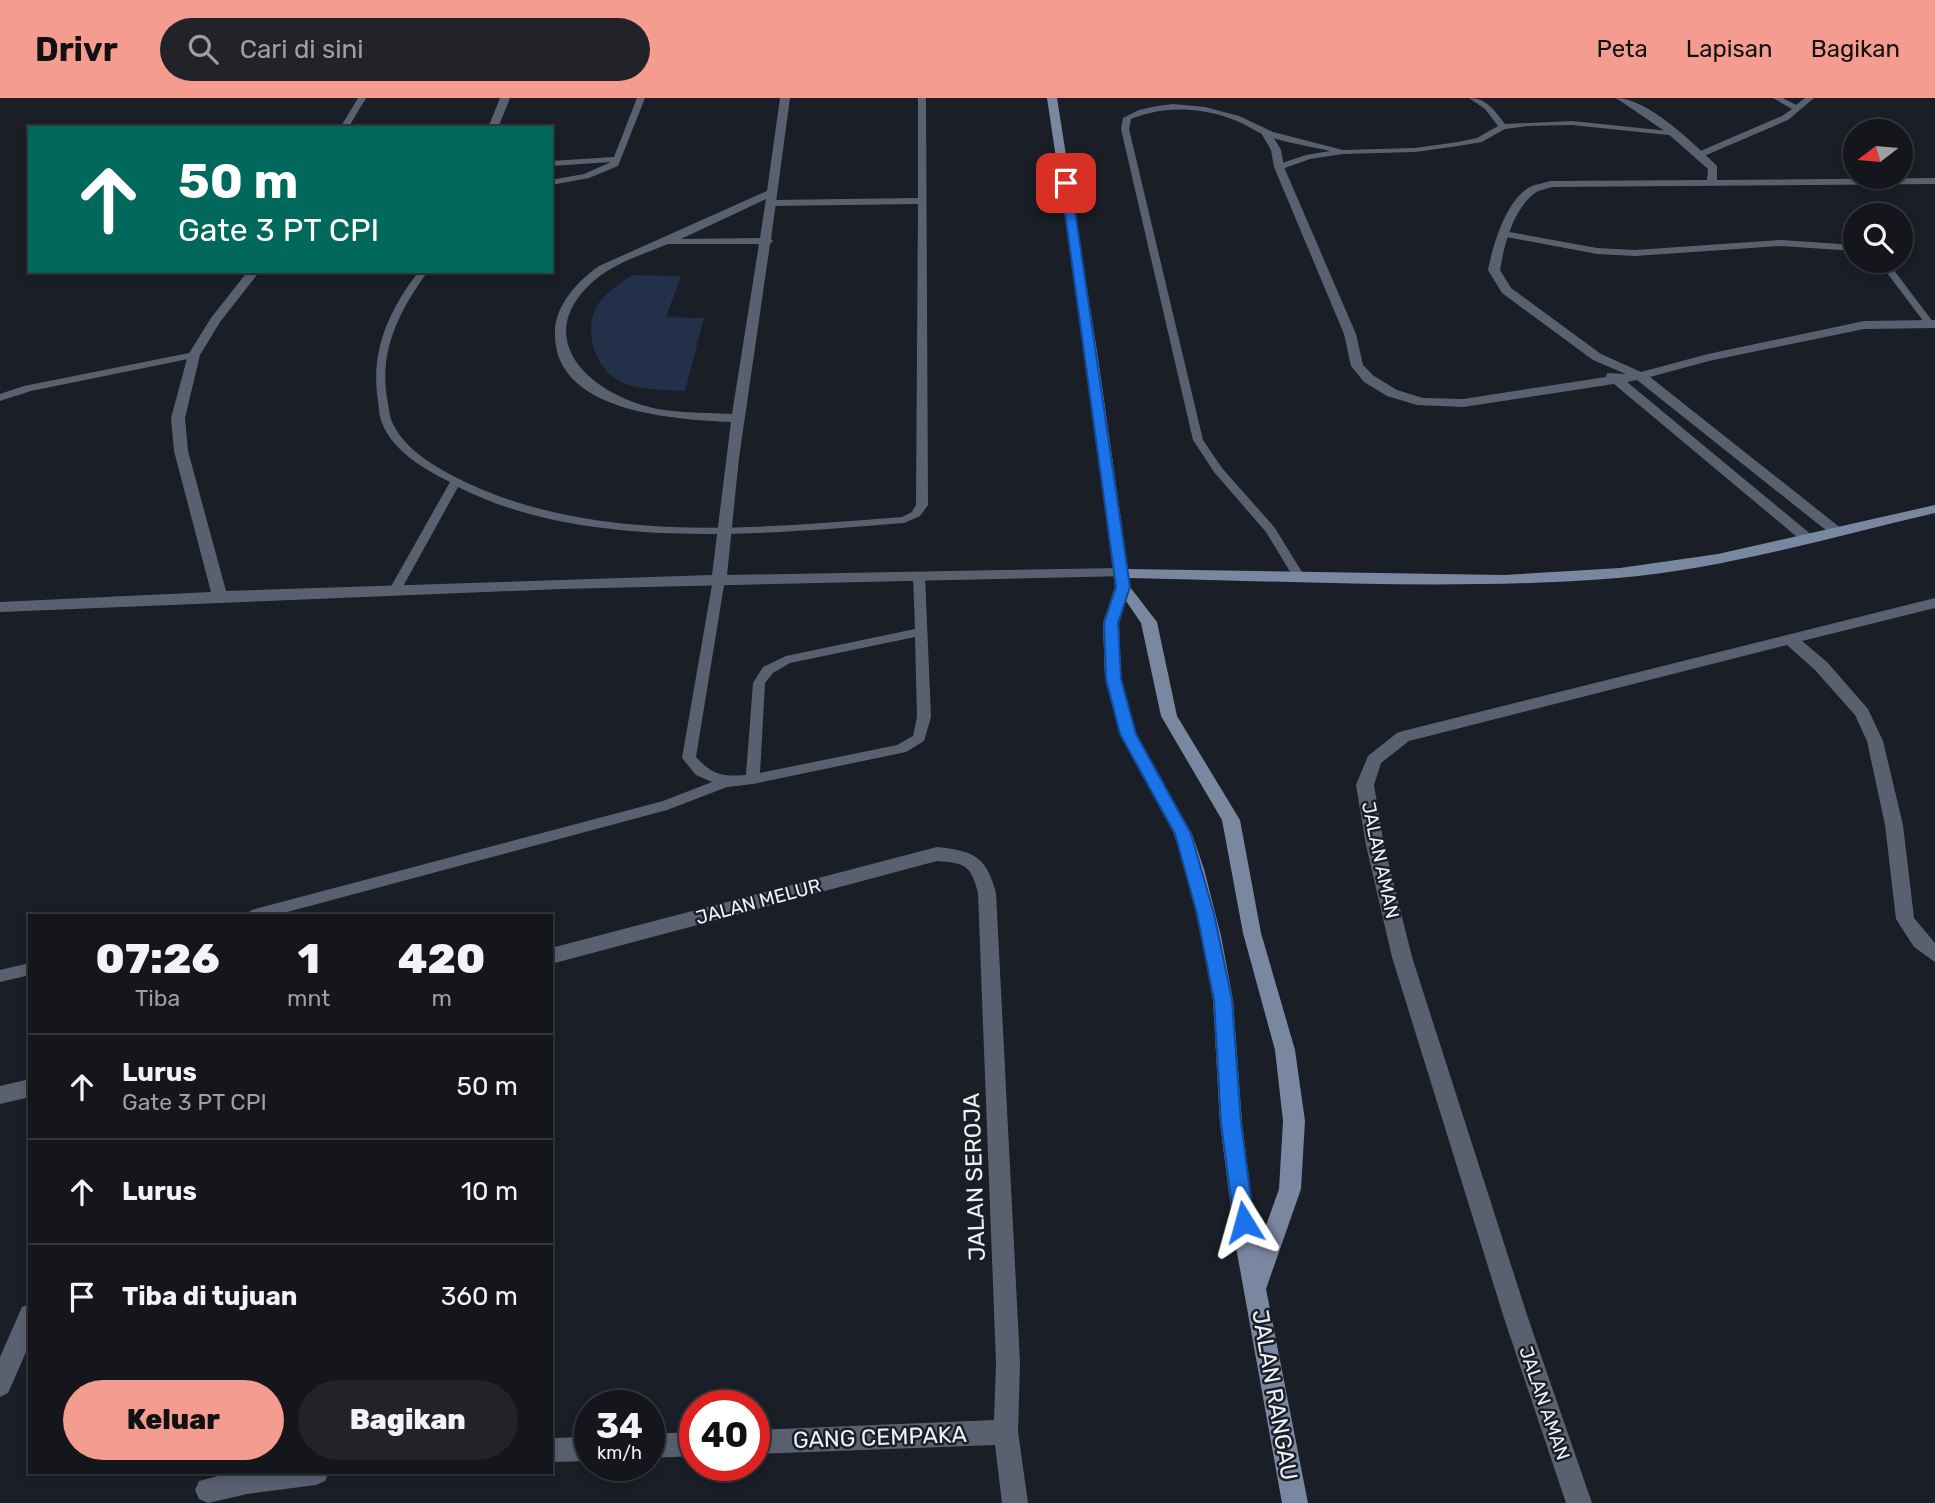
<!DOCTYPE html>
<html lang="id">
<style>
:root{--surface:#14161c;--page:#212329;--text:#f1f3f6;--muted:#9d9fa3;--line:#33353b;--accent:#f59c90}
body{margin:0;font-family:Rubik,sans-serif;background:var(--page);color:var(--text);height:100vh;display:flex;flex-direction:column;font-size:26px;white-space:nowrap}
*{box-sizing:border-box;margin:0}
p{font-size:23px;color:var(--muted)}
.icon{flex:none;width:38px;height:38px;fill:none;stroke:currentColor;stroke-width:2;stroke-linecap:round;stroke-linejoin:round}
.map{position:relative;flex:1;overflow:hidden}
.sheet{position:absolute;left:28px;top:816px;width:525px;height:560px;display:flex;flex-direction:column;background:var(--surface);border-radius:0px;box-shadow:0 4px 10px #0003,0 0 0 2px var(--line)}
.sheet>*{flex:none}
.hud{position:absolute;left:28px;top:28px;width:525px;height:147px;border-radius:0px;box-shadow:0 4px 10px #0003,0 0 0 2px var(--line);background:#00695c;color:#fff;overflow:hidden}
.needle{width:46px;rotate:254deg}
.fabs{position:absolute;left:1843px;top:21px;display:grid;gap:14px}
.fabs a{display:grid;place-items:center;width:70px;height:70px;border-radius:50%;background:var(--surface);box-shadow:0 4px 10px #0003,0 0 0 2px var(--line);font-size:35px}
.speed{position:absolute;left:574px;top:1292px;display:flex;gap:14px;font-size:35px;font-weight:700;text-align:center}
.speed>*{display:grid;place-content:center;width:91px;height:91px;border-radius:50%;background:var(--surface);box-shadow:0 4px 10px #0003,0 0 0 2px var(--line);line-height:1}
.speed small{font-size:18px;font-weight:400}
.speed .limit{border:10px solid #d22;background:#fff;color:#111}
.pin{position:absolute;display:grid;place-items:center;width:60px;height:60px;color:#fff;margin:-30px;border-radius:14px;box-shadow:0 4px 10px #0006}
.me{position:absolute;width:77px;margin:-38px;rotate:352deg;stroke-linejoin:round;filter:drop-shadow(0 0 5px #0008)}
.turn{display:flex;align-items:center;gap:24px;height:147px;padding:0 35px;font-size:32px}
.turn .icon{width:91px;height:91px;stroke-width:2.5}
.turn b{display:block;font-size:49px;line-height:60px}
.eta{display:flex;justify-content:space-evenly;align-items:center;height:119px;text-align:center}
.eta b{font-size:42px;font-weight:800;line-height:49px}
.action{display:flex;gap:14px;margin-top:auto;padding:14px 35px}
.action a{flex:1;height:80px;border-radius:42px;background:var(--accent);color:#111;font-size:28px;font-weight:800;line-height:80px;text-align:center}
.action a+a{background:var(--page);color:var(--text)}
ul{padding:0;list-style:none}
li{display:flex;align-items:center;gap:21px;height:105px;padding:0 35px;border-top:2px solid var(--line)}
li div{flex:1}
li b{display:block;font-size:26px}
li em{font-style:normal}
header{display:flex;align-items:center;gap:42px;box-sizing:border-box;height:98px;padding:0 35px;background:var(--accent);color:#111}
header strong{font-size:33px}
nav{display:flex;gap:38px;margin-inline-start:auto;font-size:24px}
.search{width:490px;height:63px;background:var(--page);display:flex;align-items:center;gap:18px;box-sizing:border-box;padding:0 24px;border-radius:38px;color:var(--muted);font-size:26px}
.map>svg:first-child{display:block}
</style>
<header>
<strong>Drivr</strong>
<div class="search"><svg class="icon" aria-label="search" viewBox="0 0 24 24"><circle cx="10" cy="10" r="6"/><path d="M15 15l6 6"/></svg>Cari di sini</div>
<nav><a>Peta</a><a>Lapisan</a><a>Bagikan</a></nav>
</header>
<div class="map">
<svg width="1935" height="1405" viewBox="0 0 1935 1405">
<rect width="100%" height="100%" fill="#1a1e26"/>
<path fill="#233049" d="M632,177L681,178L666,219L704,220L685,293C665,291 640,293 621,284C597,272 585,239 594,214C600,198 619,186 632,177Z"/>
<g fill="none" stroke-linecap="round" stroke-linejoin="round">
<path fill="#596171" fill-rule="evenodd" d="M358,0H366L348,30H340Z
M637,0H645L618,68L589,80L551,87V82L584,76L611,64L551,68V63L614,59Z
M918,0H926L928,407L920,418L904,425C765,436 586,454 458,389L401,492L395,496L391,495L389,492L450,384C424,371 393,353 382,325C379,318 379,310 378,303C370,253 389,212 419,173H428C400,212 379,251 387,300C389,309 389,318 393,326C405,351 434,368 457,380C592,448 756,430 902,419L912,414L916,407L918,106L772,108L768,105L772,102L918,100Z
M1469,0C1487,0 1495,13 1505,26L1572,23L1678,34L1682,36L1678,38L1572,27L1528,28L1505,31L1482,44L1458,48L1415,54L1343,56L1310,61L1279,72L1276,71V67L1306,57L1330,53C1309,48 1287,45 1267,38C1256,34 1247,27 1237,23C1203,9 1165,7 1131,21L1129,31L1203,342L1222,370L1275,430L1305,479L1303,482H1295L1266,434L1214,374L1193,342L1121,31L1123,20L1139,12L1157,8L1173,6L1205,9L1239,18L1273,34L1343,52L1415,50L1458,44L1477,40L1498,28L1485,11Z
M1773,0H1783L1796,7L1805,0H1814L1788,22L1704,58H1698V54L1782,18L1792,11Z
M1504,133L1597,150L1635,152L1781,142L1855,147V153L1781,148L1635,158L1597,156L1501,138L1500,136Z
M1878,163H1887L1933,224V228H1927Z
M194,254L198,255V259L31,293L0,303V296L24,288Z
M919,474L925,478L931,619L924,643L906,654L753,686L727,689L667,712L276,817H247L250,813L255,811L663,703L712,684L696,677L682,660L713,481L719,477L725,481L696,659C712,677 723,679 746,677L753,585L763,569L786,558L915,531L913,478ZM915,539L917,619L913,638L897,647L760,675L765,585L773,575L790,565Z
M30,865V877L0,884V872Z"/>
<path fill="#596171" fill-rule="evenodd" d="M500,0H510L498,30H488Z
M780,0H790L771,141L773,143L770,146L739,360L727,477L1121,470L1128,475L1126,478L560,491L0,514V504L211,494L174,353L171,320L188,257L211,220L248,173H260L220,224L200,257L185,320L188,353L226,493L712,477L731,324C674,321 551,315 555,232C556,206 579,182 599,168L767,93ZM766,101L760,140L681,141ZM668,146H759L732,316C702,314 671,316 642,307C580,288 533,234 596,181C617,164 644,156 668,146Z
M1616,0C1648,0 1694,46 1717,68V82L1935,80V86L1552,89C1547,91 1539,92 1535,95C1513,111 1504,147 1500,172L1511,190L1601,256L1641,274L1708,256L1864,223L1935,222V230L1864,231L1709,263L1650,279L1842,431L1844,434L1842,437H1832L1637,282L1627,284L1813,438L1815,441L1813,444H1803L1614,286L1463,309L1417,307L1387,298L1364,284L1351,268L1344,236L1274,69L1271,52L1261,35L1262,33H1270L1281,52L1284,69L1356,236L1363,267L1374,278L1397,292L1423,300L1463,301L1606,279L1607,275L1626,276L1593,262L1502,195L1488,172C1493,147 1506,102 1530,89C1536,86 1544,85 1551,83L1707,82L1708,71L1666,34Z
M1935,500V510L1802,543L1827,564L1868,611L1883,643L1903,727L1914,820L1935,845V864L1914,849L1896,821L1885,727L1867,643L1855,617L1815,572L1787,547L1409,643L1381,665L1374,687L1384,747L1412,859L1528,1220L1592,1405H1566L1504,1220L1392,859L1366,747L1356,687L1368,658L1397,635L1403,633Z
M937,749C974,753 986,758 996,795L1020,1265L1018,1334L1028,1405H1002L995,1347L754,1356V1332L994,1322L996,1265L978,795C971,767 965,765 937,763L551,866V850Z
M30,981V999L0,1006V988Z
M30,1206V1245L8,1295L0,1299V1259L22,1209Z
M695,1334V1358L649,1360V1336Z
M590,1339V1363L551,1364V1340Z
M233,1374H329L325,1383L316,1387L247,1396L208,1405L199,1401L195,1392L199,1383Z"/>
<path fill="#7a87a1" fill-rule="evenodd" d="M1047,0H1057L1098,260L1128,471L1504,477L1620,470L1718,456L1935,407V415C1831,439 1725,471 1618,480C1456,493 1292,483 1129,480L1130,489L1157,524L1177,618L1240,722L1261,835L1295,952L1305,1023L1301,1091L1266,1191L1308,1405H1282L1236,1149L1220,1025L1213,902L1201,838L1186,771L1174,736L1120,636L1105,581L1103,525L1115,489L1086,260ZM1126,503L1141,525L1161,618L1222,722L1243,835L1275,952L1283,1023L1279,1091L1258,1150L1242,1025L1233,902L1221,838L1204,771L1192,736L1136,636L1121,581L1119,525Z"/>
</g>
<path fill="#1a73e8" stroke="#114b97" stroke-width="2" d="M1066,83L1071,85L1130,489L1118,525L1121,581L1136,636L1191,736L1214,816L1232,902L1241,1025L1254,1124L1251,1131L1244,1133L1237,1131L1234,1124L1221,1025L1214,902L1197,816L1175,736L1120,636L1106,581L1104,525L1116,489L1061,85Z"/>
<g text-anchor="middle" stroke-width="5" stroke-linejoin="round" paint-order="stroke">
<g font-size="19" fill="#eef1f7" stroke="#1a1e26">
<text transform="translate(1381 762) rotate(78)" y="7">JALAN AMAN</text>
<text transform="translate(758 803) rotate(-15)" y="7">JALAN MELUR</text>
<text transform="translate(1545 1305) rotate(71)" y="7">JALAN AMAN</text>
</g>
<g font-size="23" fill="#eef1f7" stroke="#1a1e26">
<text transform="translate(974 1079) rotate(-92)" y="8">JALAN SEROJA</text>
<text transform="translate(1275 1297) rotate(80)" y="8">JALAN RANGAU</text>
<text transform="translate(880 1339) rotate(-2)" y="8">GANG CEMPAKA</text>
</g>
</g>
</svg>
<div class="fabs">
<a><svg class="needle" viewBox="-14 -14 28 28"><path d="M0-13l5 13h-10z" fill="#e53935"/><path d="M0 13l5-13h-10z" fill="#9d9fa3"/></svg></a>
<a><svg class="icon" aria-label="search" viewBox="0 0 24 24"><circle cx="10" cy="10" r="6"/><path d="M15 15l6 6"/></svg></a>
</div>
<div class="speed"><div>34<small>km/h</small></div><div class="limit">40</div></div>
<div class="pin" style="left:1066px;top:85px;background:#d93025"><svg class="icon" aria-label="arrive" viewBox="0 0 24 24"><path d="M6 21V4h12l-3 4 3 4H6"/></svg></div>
<svg class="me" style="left:1244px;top:1124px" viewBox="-20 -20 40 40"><path d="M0-17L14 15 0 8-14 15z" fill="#1a73e8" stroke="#fff" stroke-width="4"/></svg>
<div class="hud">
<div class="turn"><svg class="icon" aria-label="ahead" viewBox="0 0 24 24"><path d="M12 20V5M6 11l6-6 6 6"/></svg><div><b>50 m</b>Gate 3 PT CPI</div></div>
</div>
<section class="sheet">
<div class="eta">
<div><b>07:26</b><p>Tiba</p></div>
<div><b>1</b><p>mnt</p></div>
<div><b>420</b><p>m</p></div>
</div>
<ul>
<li><svg class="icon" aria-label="ahead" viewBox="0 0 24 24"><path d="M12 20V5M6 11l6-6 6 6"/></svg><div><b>Lurus</b><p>Gate 3 PT CPI</p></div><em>50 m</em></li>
<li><svg class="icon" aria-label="ahead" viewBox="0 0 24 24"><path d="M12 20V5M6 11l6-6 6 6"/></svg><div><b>Lurus</b></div><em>10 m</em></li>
<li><svg class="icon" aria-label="arrive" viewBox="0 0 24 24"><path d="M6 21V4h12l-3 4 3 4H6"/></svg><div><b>Tiba di tujuan</b></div><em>360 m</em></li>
</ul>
<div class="action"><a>Keluar</a><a>Bagikan</a></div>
</section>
</div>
